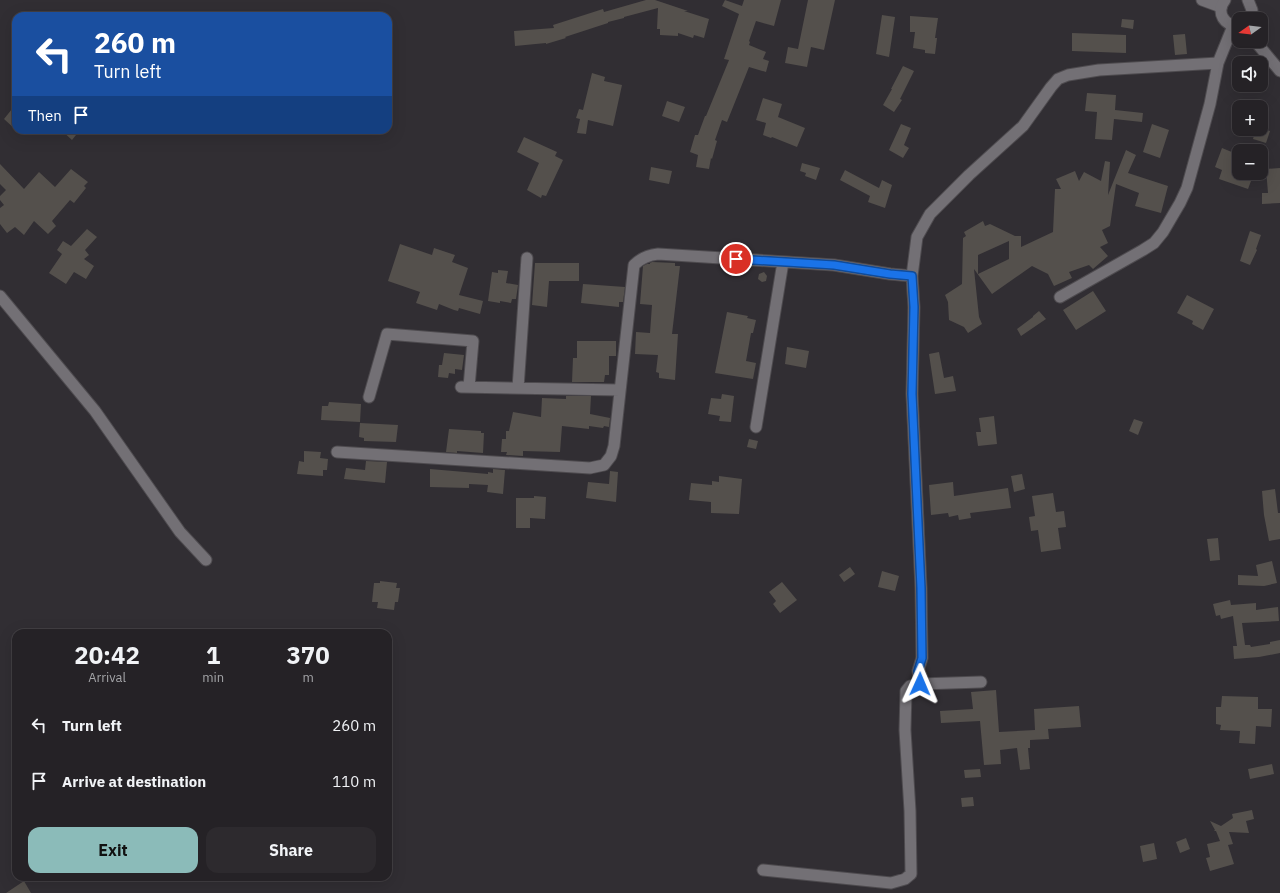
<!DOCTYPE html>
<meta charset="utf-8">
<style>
:root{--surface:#252226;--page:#2d2a2e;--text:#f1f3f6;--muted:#a3a4a7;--line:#423f43;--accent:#8bbbb9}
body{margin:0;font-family:"IBM Plex Sans",sans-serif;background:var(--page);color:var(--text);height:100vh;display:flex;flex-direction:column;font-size:15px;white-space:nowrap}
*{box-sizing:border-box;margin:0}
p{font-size:13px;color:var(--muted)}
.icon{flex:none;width:22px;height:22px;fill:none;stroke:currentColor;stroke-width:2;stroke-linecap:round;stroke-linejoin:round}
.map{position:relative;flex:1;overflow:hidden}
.drawer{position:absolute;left:12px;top:629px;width:380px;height:252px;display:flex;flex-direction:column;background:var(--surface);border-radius:12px;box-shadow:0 4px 16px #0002,0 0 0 1px var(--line)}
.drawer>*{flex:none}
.guide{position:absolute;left:12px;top:12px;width:380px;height:122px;border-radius:12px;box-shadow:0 4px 16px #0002,0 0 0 1px var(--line);background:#1a4fa0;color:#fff;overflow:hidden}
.needle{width:26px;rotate:256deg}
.buttons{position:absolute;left:1232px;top:12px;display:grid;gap:8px}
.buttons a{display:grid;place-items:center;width:36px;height:36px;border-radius:8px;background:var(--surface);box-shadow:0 4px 16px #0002,0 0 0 1px var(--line);font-size:20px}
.pin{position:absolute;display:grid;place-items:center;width:34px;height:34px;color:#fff;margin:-17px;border:2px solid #fff;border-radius:50%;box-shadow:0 1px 4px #0007}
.me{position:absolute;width:44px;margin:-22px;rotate:1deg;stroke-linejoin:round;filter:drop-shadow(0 0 3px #0008)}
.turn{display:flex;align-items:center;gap:14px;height:84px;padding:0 16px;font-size:18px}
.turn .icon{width:52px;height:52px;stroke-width:2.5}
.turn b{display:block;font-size:28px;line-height:34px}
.then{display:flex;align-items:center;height:38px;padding:0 16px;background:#0003;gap:8px;font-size:15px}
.eta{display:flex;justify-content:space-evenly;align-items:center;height:68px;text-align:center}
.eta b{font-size:24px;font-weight:700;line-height:28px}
.action{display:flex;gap:8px;margin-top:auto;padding:8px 16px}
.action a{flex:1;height:46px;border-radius:12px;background:var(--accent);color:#111;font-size:16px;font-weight:700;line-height:46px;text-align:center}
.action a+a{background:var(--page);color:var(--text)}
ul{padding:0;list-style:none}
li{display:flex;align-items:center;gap:12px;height:56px;padding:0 16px}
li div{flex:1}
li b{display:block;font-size:15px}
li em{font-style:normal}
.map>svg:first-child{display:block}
</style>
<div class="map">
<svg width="1280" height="893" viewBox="0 0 1280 893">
<rect width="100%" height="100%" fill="#312e33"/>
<path fill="#54504c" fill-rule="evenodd" d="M646,0H655L688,11H684L709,19L704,38L694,35L693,38L678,33V36L660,35V29H657L658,8L624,17V18L608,22V23L565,37L566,38L546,44V43L515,46L514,31L554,28L553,25L603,9L604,12Z
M725,0L742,6L744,0H781L774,26L756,21L749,41L750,42L749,45L766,52L763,59L769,61L766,72L749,67L727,122L722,120L715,140L717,141L712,159L711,158L709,169L696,167L698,155L690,152L695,135H698L705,116H706L729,60L724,59L739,14L722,6Z
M808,0H835L824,50L811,47L807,67L785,63L788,47L798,49Z
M882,15L895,17L889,57L876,54Z
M910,16L938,18L935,38H937L935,54L925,53V50L913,48L915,32H910Z
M1122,19L1134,20L1133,29L1121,27Z
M1072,33L1126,35V53L1072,51Z
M1185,34L1187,54L1175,55L1173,35Z
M903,66L914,71L900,99L902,100L894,112L883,105L892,89H891Z
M592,73L605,77L604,81L622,85L613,126L588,120L586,134L577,133L580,119L576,118L579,109L583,110Z
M1087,93L1116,95L1115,110L1143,113L1142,122L1114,119L1112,140L1095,139L1097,112L1085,111Z
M763,98L782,104L778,117L805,128L797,147L772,137L771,138L763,135L766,123L756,120Z
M667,101L685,107L679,122L662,116Z
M16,104V130L4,119Z
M901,124L911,128L904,145L909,148L903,158L889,150Z
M1152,124L1169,130L1160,158L1143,152Z
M1256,129H1264L1270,131L1266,143L1253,139Z
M61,130H80L72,140Z
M524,137L557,152L555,156L563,160L546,196L542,195L541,198L527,190L539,163L517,152Z
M1222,148L1239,155V173H1254L1248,189L1219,179L1222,170L1215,167Z
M1126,150L1136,155L1128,173L1168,186L1161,213L1135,206L1139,193L1116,184L1110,226L1102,230L1108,243L1100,247L1108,256L1093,269L1089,265L1069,272L1072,278L1054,286L1048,274L1032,266L992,294L974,269L979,317L982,324L968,333L964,327L949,320L948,302L945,295L962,284L963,238L966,236L964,232L983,221L985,226L990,224L1015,236H1021V247L1053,232L1055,189H1061L1056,179L1075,171L1079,181L1084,172L1101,181L1105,161L1110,162L1108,195ZM1009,241V259L978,274V255Z
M802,163L820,168L816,180L805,176L806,173L800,171Z
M0,164L24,189L39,172L55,187L71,169L88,182L84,186L86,188L74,203L70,200L52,221L56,226L48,234L34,221L24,235L15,227L7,233L0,224V208L4,205L0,200V196L6,190L0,184Z
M651,167L672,171L669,184L649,180Z
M1280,168V203L1262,204V193H1268L1266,169Z
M845,170L879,188L882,180L892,185L885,208L868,202L870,196L840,180Z
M87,229L97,237L85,250L89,255L84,259L94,266L86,279L74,272L66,284L49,273L62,254L57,250L63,241L71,246Z
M1250,231L1261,235L1256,249L1257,250L1250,265L1240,261Z
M400,244L432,255L434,248L455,255L452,262L468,268L459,295L483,301L480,314L459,308L458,311L454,310L439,304L437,310L416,303L420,292L388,281Z
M652,262L675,263V266H680L672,334H678L675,380L659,378V373L656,372L658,355L635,354L636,332L650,333L652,305L640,304L643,266L647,264H650V263Z
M535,263H579V281H549L547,307L532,305Z
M498,270L508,271L506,283L518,285L516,299H512L511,303L500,301V303L488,301L492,272L498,273Z
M764,272L767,276L766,281L762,282L758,279L759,274Z
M583,284L625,287L623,302H619V307L581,303Z
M1093,291L1106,311L1076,330L1063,310Z
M1187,295L1214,309L1203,330L1192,324L1193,321L1177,313Z
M1039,311L1046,319L1021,336L1017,329L1033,317V316Z
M727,312L748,316L747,318L756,320L753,333H751L746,361L756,363L753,379L715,373Z
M577,341H616V356H609V375H605L604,382H572L573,358H577Z
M787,347L809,351L806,368L785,364Z
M939,352L944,378L953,376L956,391L935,394L929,354Z
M444,353L464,355L462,370L455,369V374L449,373L448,378L438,377L439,365H442Z
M722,394L734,396L731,422L719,421L720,416L708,414L711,398L721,399Z
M566,396H591L590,414L610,418L609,427L604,426L603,428L589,426V429L562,426L560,452L523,451V456L506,455L507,452H501L502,439H506V431H509L513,412L541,417L542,398L566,399Z
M329,402L361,404L360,422L321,420L322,406H328Z
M994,416L997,444L978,446L976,432H981L979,418Z
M1134,419L1143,422L1138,435L1129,431Z
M360,423L398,425L396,442L364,441V438L359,437Z
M449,429L481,431V433H484L483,453L457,451V453L446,452Z
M749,439L758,441L756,449L747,447Z
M304,451L321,452L320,458L328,459L327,470H323V476L297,474L299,461L304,462Z
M366,461L387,462L385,483L344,479L346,468L365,470Z
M430,469L488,474V472L493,473V469L505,470L503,494L487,492L488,485L469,484V488L430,487Z
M610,471L618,472L616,502L586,498L588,482L609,484Z
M1022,474L1025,489L1014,492L1011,476Z
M719,476L742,479L739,514L711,513V502L689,500L691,483L712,485V481L719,482Z
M953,482L954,496L1008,488L1011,508L970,513L971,518L959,520L958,515L949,517L948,513L931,515L929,485Z
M1275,489L1278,513H1280V539L1269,541L1264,515L1262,491Z
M1053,493L1056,512L1064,511L1066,527L1058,528L1061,549L1041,552L1038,530L1031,531L1029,517L1035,516L1032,496Z
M534,496L546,497L545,519L530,518V528H516V498H534Z
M1218,538L1220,560L1210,561L1207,539Z
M1272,561L1277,583L1264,586L1238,585V575L1258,576L1256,565Z
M850,567L855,574L844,582L839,575Z
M882,571L899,576L895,591L878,587Z
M380,581L397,583L396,588H400L398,602H395L394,610L377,608L378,602H372L374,583H380Z
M782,582L797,600L780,613L773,604L776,601L769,592Z
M1230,600L1231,605L1256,603V610L1278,607L1279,621L1242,623L1245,645H1250L1251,647L1270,644V642L1280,640V653L1259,657L1234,659L1233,646H1237L1233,616L1221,619L1220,615L1216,616L1213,604Z
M996,690L999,732L1035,730L1034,709L1079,706L1081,727L1048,729L1049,739L1030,740V748H1028L1030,769L1020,770L1017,748L1000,750L1001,764L984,765L980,721L941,723L940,711L973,709L971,692Z
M1222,696L1258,697V709H1272L1271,727L1256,726L1255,744L1239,743L1240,731L1220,730L1221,725L1216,724V707H1221Z
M1272,764L1274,774L1250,779L1248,769Z
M980,769L981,777L965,778L964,770Z
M973,797L974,806L962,807L961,798Z
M1252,810L1254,819L1246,821L1249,833L1229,832L1233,844L1228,845L1234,864L1210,871L1206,858L1210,857L1207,844L1220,841L1216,831H1214L1215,830L1210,821L1221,826L1233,818L1232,814Z
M1186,838L1190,849L1180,853L1176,842Z
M1154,843L1157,859L1143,862L1140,846Z
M24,881L31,893H6Z"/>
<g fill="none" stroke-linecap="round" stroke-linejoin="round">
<defs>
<path id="minor" d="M1202,0L1221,7
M0,296L95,411L180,532L206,560
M1060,297L1143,250L1154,243L1163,232L1180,203L1187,188L1210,104L1218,63
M461,387L620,390
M518,388L527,258
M369,397L387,334L473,341L469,387
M756,427L783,262
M337,452L590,468L604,465L611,456L614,446L634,265C641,258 648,255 658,254L834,265L890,274L912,276
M920,684L981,682
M763,870L891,883L905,879L911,874L910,811L905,730L906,691L910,686L920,684L918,671L922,658L921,588L912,394L914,307L912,276L917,237L930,214L969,175L1023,126L1051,87L1058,79L1068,75L1099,70L1218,63L1233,26"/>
<path id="tertiary" d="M1225,0C1215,12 1225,27 1239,26
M1248,0L1252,10L1250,19
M1255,41L1280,71"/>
</defs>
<use href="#minor" stroke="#4e4b4f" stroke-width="13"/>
<use href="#tertiary" stroke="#4e4b4f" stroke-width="13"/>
<use href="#minor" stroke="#737075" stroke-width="11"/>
<use href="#tertiary" stroke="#737075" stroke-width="11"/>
</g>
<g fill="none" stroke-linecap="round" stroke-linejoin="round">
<defs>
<path id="route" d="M736,259L834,265L890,274L912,276L914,307L912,394L921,588L922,658L918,671L920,684"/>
</defs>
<use href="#route" stroke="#114b97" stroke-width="10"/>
<use href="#route" stroke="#1a73e8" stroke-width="7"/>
</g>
</svg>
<div class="buttons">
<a><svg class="needle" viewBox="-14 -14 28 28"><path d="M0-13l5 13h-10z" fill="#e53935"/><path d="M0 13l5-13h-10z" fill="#a3a4a7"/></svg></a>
<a><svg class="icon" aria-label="sound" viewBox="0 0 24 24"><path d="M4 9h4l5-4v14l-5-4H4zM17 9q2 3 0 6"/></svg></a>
<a>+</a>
<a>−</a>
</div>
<div class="pin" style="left:736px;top:259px;background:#d93025"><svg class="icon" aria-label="arrive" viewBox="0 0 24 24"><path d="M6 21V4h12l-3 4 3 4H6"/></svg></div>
<svg class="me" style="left:920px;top:684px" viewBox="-20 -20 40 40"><path d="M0-17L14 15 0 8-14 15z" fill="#1a73e8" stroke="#fff" stroke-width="4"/></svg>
<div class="guide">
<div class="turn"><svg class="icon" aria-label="left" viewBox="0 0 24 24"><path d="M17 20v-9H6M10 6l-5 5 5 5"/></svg><div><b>260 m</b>Turn left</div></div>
<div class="then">Then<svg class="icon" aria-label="arrive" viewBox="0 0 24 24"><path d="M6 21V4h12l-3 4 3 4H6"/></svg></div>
</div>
<section class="drawer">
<div class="eta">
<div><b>20:42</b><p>Arrival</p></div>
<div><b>1</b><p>min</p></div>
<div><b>370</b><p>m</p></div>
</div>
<ul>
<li><svg class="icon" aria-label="left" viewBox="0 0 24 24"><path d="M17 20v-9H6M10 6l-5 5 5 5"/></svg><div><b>Turn left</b></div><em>260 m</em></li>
<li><svg class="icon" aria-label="arrive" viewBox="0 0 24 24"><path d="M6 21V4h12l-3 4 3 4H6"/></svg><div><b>Arrive at destination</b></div><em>110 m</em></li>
</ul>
<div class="action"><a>Exit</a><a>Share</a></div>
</section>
</div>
